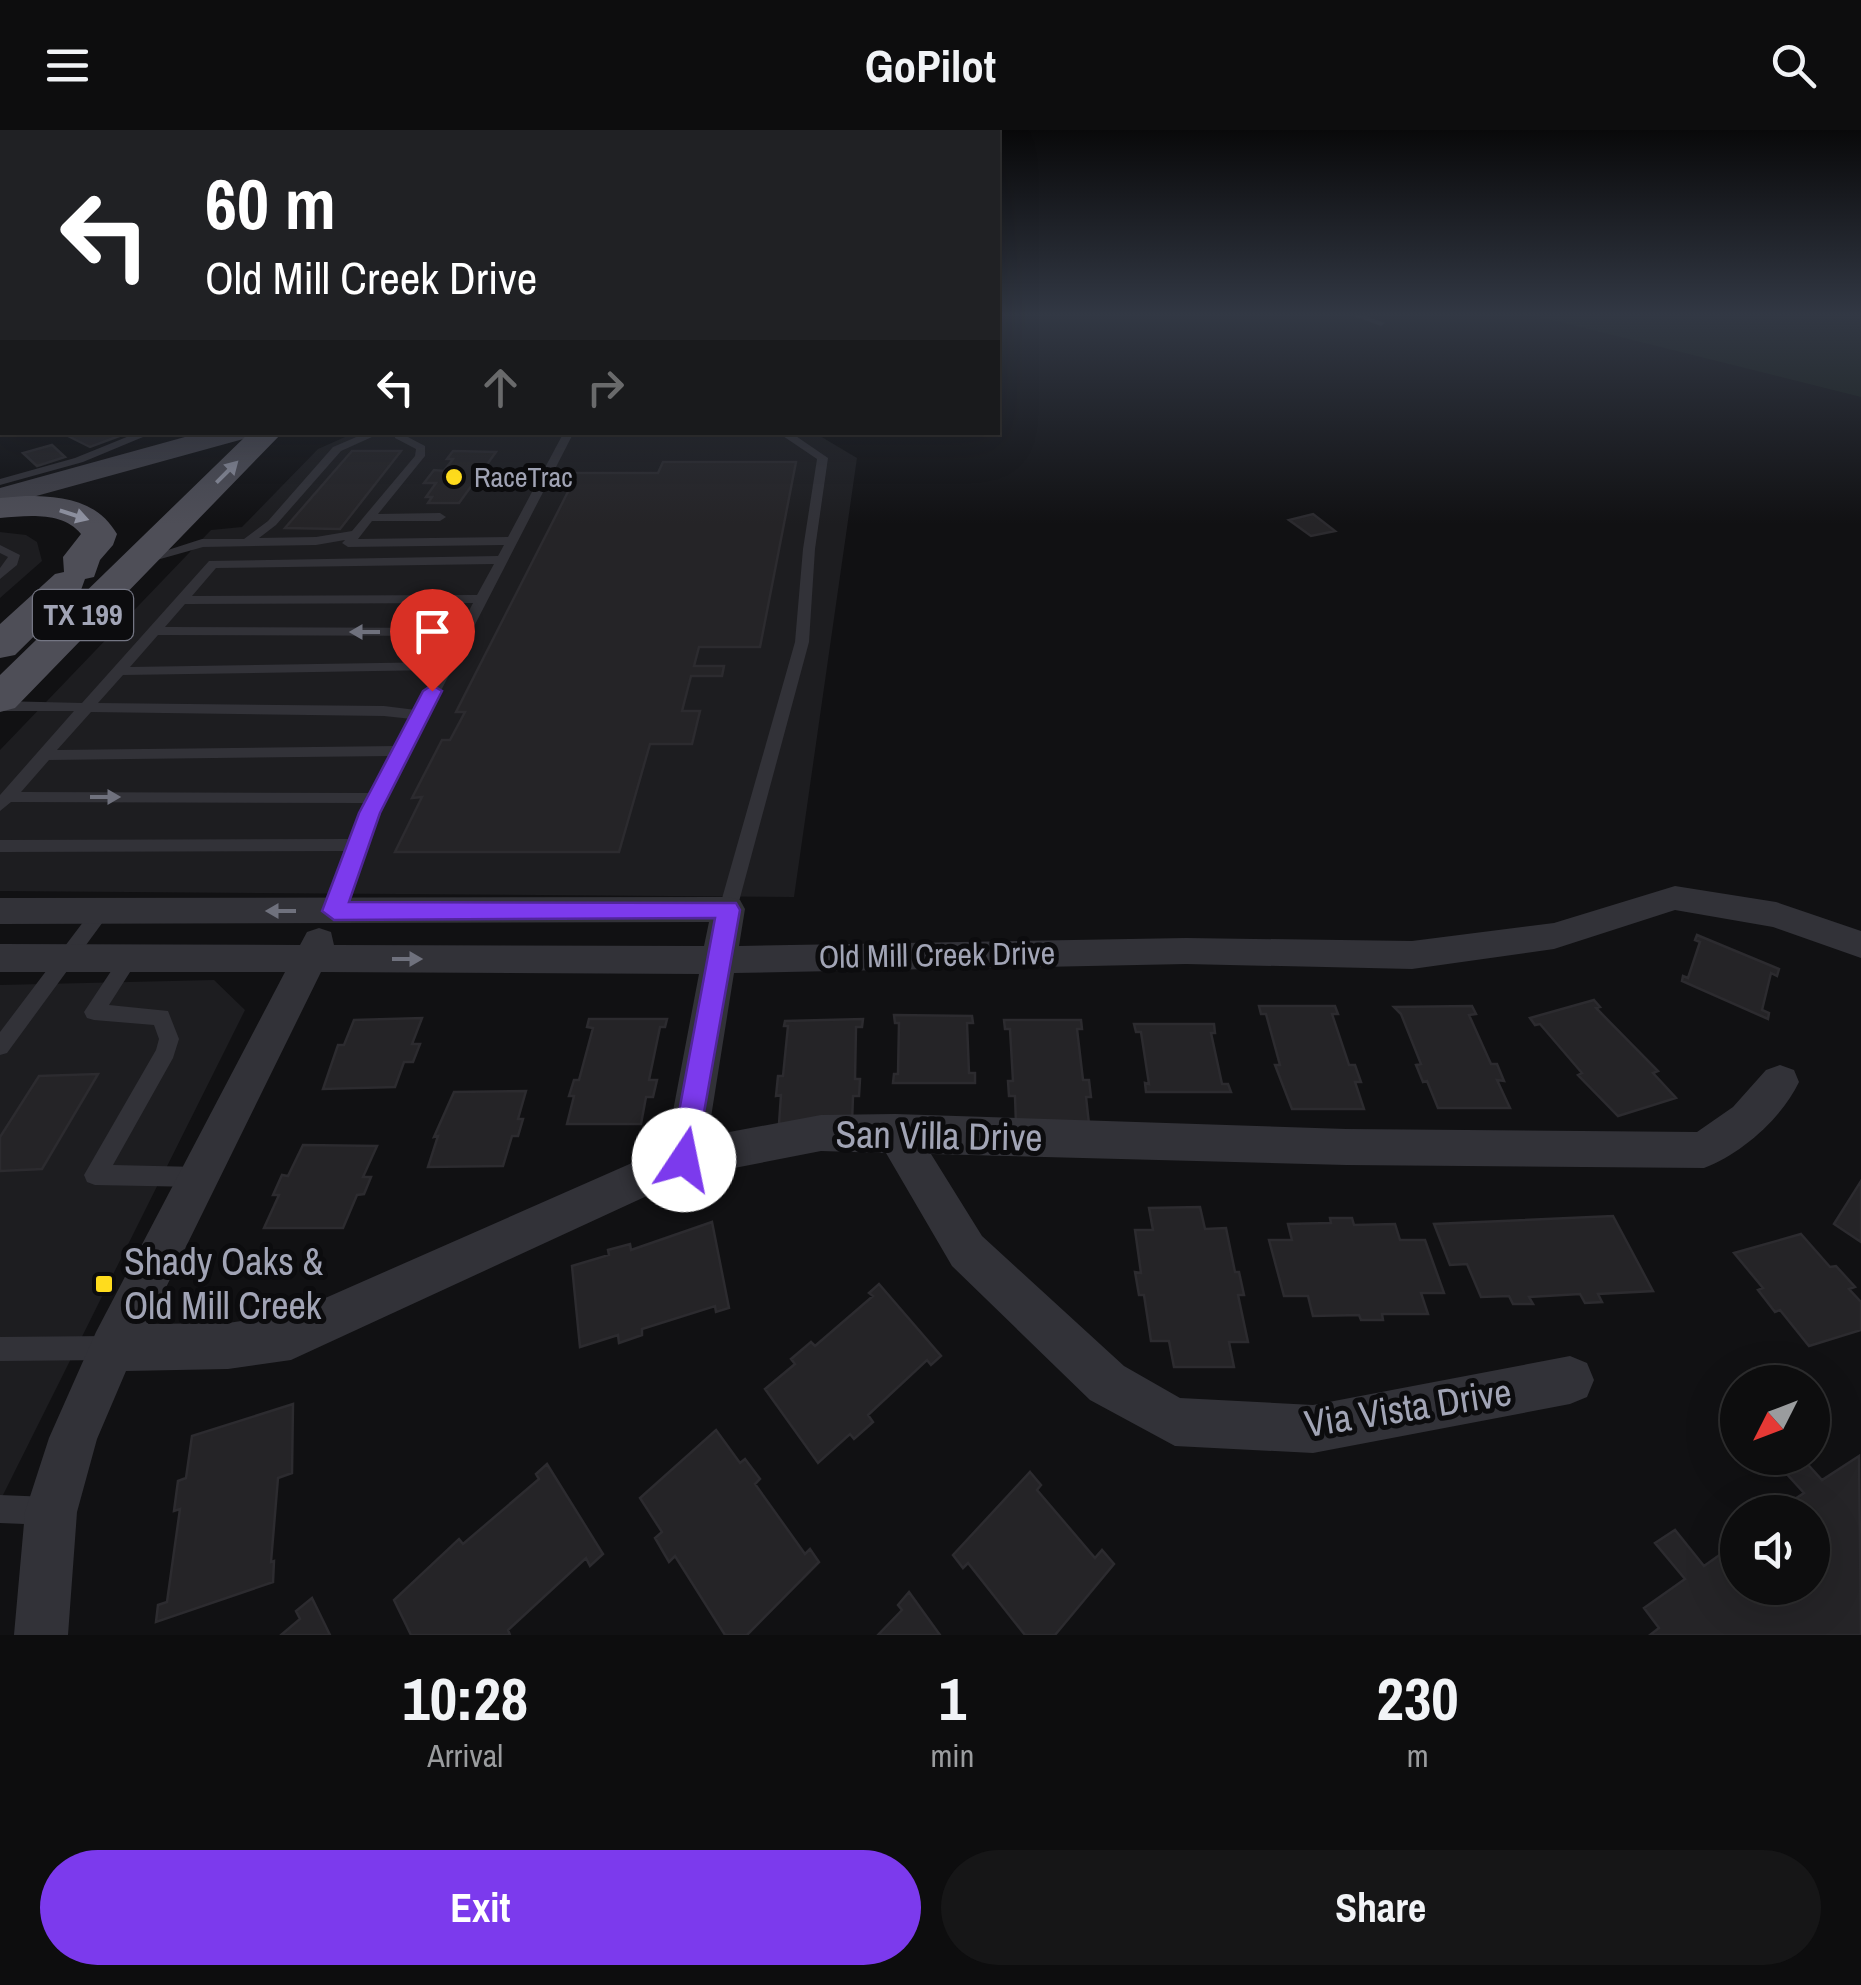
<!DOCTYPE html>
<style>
:root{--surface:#0d0d0e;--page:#161617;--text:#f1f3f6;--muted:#9a9c9e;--line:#2d2d2e;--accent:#7c3aed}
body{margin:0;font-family:"Archivo Narrow",sans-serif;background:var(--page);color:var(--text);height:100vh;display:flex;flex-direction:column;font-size:38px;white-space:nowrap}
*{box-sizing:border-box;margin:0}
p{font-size:32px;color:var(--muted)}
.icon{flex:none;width:55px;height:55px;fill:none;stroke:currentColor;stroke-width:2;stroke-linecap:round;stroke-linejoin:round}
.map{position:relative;height:1505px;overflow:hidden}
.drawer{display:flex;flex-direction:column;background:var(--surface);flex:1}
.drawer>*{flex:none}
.banner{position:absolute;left:0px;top:0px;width:1000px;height:305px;box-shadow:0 10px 40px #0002,0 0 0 2px var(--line);background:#202124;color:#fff;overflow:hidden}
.needle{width:65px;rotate:228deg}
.tools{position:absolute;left:1720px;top:1235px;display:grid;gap:20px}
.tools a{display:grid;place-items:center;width:110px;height:110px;border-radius:50%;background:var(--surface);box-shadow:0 10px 40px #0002,0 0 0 2px var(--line);font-size:50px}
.pin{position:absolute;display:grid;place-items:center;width:85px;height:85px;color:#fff;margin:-102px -42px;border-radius:50% 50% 50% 0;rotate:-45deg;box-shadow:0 0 10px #0007}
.pin .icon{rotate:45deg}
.me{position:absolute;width:110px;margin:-55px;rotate:11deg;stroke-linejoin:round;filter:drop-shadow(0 0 8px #0008)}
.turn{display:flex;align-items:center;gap:35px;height:210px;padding:0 40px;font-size:45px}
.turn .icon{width:130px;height:130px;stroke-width:2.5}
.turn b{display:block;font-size:70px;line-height:85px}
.lanes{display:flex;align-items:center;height:95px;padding:0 40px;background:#0003;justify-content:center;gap:50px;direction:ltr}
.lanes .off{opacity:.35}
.eta{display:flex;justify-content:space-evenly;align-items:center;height:170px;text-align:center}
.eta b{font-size:60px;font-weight:700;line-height:70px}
.action{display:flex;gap:20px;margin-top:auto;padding:20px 40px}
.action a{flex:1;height:115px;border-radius:60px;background:var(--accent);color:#fff;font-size:40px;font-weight:700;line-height:115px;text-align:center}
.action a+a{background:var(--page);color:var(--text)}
header{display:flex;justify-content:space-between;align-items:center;height:130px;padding:0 40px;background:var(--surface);font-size:45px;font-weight:700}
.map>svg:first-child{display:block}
</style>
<header><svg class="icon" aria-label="menu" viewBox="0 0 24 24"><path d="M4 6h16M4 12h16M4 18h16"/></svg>GoPilot<svg class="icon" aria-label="search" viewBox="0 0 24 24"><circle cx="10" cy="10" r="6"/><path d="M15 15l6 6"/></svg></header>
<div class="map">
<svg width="1861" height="1505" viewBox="0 0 1861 1505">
<rect width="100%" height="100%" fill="#111113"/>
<path fill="#1d1d20" d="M354,303H815L857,328L794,767L0,761V620L211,400L242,397L318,319Z
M0,402L26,405L37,412L42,431L0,468Z
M214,850L245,880L0,1371V855Z"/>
<path fill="#171e19" d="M1528,184H1861V267Z"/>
<path fill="#252427" stroke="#2c2b2f" stroke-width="2.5" d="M60,302H130L90,317Z
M52,315L65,327L37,336L23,323Z
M352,321H401L340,399L285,398Z
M453,321L496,322L459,373H428L432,367H426L436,353H424L434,340L444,341L453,329H447Z
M663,332H796L760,517H699L694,536H724L722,546H691L682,581H700L692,614H650L619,722H395L422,667L412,668L442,610H450L465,582H456L575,348H567L569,343H658Z
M1313,384L1335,401L1311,406L1289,390Z
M1697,805L1779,839L1777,846L1771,843L1762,880L1769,883L1768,889L1682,851L1683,846L1688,848L1700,812L1695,810Z
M1594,870L1600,877L1596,878L1658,941L1653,943L1676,968L1618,986L1578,945L1582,943L1540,894L1535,895L1530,888Z
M1259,876H1335L1338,884H1332L1349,935H1355L1361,952H1355L1364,979H1292L1275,935H1280L1266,884H1261Z
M1472,876L1476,884L1469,885L1491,934H1497L1504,951L1497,950L1510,978H1438L1427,951L1423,952L1416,935L1421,934L1401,884L1394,877Z
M894,885L972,886L973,893H967L969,943H975V953H893L894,944H898L899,893H895Z
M422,888L412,914H420L413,932H404L395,957L323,959L338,915H344L354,890Z
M589,889H667L665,897H660L649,950H657L653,967H646L641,994H567L574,966H569L574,950H579L593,898L587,897Z
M863,889L862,897H856L855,949H860L859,966H853L852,993L779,994L781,965L776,966L778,946H783L788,896H784L785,891Z
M1004,890H1081L1082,899H1077L1083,950H1089L1091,967H1086L1089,994H1016L1015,966H1009L1008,951H1013L1010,899H1005Z
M1134,894H1214L1215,903H1211L1222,954H1228L1231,962H1146L1145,953L1149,954L1141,902H1136Z
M98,944L42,1039L0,1041V1007L39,946Z
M526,961L518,989H523L518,1006H512L503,1036L428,1037L438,1006L434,1007L454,962Z
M303,1015L377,1016L363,1047H371L364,1064L357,1065L343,1098H264L279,1065H273L282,1045L288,1046Z
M1861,1051V1112L1834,1094Z
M1200,1077L1205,1099L1226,1098L1235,1142H1239L1244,1165H1238L1248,1212H1229L1234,1237H1174L1169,1211H1151L1144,1165H1139L1135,1142L1141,1143L1135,1100H1153L1149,1078Z
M1613,1086L1653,1161L1598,1164L1602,1172L1585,1173L1580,1164L1529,1167L1533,1174H1513L1509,1166L1481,1167L1467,1134L1450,1135L1434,1094Z
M1330,1088H1352L1354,1095L1395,1094L1400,1110H1425L1444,1163H1421L1428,1184H1382L1383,1190H1361L1359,1185L1313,1186L1308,1166H1284L1269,1110H1292L1288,1094L1331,1093Z
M712,1092L729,1178L716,1182L715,1176L642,1199V1205L619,1213L618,1205L580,1217L572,1136L609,1125L608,1120L630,1114L631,1120Z
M1801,1104L1830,1137L1836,1136L1855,1157L1849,1159L1861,1172V1200L1809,1216L1780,1180L1775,1182L1758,1160L1763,1158L1734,1123Z
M879,1154L941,1226L931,1235L927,1230L868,1285L873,1292L854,1309L850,1304L818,1333L765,1259L795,1234L791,1229L811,1212L815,1216L873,1166L869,1163Z
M293,1274L292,1343L278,1348L271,1432L274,1431L273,1452L156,1492L158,1475L167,1472L180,1379L174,1381L178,1351L186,1348L192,1306Z
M716,1300L740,1333L745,1329L760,1349L755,1354L805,1424L810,1419L819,1432L747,1505H725L675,1426L669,1432L655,1408L662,1402L640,1368Z
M1859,1326L1861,1505H1650L1659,1498L1644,1478L1685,1449L1655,1413L1675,1400L1704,1436L1738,1412V1458H1812V1382H1775L1804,1363L1775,1331L1802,1328L1822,1350Z
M547,1334L603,1424L590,1436L586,1428L508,1500L510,1505H411L394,1470L459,1409L463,1414L539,1349L536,1344Z
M1030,1342L1041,1355L1037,1360L1095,1428L1102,1420L1114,1434L1055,1505H1025L968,1433L963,1438L953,1425Z
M909,1462L940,1505H878L902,1480L898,1475Z
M312,1468L330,1505H281L300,1489L296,1481Z"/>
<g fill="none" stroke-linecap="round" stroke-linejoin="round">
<path fill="#323238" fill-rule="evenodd" d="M1348,184H1360L1385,193L1381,196Z
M139,302H155L83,332L0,355V349L75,328Z
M368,302H383L341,321L276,395L259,408L316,407L352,401L415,326L416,319L395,308V302H405L404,305L425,316V326L378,384L440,383L446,387L440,391H372L358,409L508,407L564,302H574L378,683L340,786H328L325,781L348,721L0,722V710L352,709L367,673L11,672L0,681V665L74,581H0V571L82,573L209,431L498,426L504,415L348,417L342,413L345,410L316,415L203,417L146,433L140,429L202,409H244L268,391L333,317ZM494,434L477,465L192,466L216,438ZM473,473L460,498L165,497L185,474ZM158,505L456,506L442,532L130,537ZM437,540L416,580L384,576L98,573L123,545ZM91,582L384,586L412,589L397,616L57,620ZM392,626L373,663L21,662L49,630Z
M777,302H790L828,328L815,419L809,512L737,779L734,784H722L719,779L795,512L803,419L817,329Z
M0,415L20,425L17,435L0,449V438L8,427L0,423Z
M102,773L108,775L111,780L108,785L7,923L0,925V902L96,775Z
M130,821L137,823L139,828L109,875L168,881L179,909L173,928L113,1035L198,1037L206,1040L209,1047L206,1054L198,1057L95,1055L87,1052L84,1045L156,920L159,909L154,895L94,890L87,888L84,882L123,823Z
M109,1206L118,1209L121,1218L118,1227L109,1230L0,1231V1207Z
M0,1365L49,1367L59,1371L63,1381L59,1391L49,1395L0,1393Z"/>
<path fill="#323238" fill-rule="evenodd" d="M0,184H2V192L0,191Z
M1675,756L1776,772L1861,801V828L1773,797L1675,780L1554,819L1412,839L1186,834L734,843L708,1006L821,985L895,984L1346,999L1697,1002L1733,977L1766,940L1780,935L1794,940L1799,952C1782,988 1741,1024 1704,1038L1346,1035L931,1024L982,1106L1124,1236L1180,1268L1313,1275L1570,1226L1587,1233L1594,1250L1587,1267L1570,1274L1313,1323L1175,1316L1090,1270L952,1136L886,1023L821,1021L688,1047L291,1230L228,1239L126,1241L97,1309L77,1382L68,1505H14L25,1382L49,1308L96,1202L285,842H0V814L300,815L307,802L319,798L331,802L334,815L704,816L709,792L0,794V768L728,767L740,770L745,779L739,816L1186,808L1412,811L1554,793ZM321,842L699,844L666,1018L289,1184L228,1193L148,1194Z"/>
<path fill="#404048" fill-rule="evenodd" d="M203,302H251L247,308L0,376V358Z"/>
<path fill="#4e4e57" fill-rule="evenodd" d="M250,302H283L15,578L0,582V545Z
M25,366C63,366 97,370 117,404L113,415L100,430L94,447L85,449L81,460L15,525L0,528V494L55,444L64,442L63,427L81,404C62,381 27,386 0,388V368Z"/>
</g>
<defs><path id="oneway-solid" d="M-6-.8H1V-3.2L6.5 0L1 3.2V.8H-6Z" transform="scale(2.5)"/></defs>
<g fill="#9093a2">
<use href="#oneway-solid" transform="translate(227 342) rotate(-45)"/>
<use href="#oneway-solid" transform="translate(74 385) rotate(18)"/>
</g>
<g fill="#6f717d">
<use href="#oneway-solid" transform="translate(365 502) rotate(-180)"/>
<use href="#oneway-solid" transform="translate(105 667)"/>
<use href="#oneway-solid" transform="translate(281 781) rotate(-180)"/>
<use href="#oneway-solid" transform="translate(407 829)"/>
</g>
<linearGradient id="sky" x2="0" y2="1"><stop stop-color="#09090a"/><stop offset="0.47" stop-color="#323844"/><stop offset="1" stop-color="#323844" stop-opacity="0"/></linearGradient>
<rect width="1861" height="394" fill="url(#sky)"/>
<path fill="#7c3aed" stroke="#51269a" stroke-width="2.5" d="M432,555L442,561L380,683L349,772L736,773L740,780L694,1039L684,1043L674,1039L670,1030L715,788L334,790L322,781L359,683L423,561Z"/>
<g fill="#ffdc1d" stroke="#0c0c0e" stroke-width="4">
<circle cx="454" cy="347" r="10"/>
<rect x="94" y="1144" width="20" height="20" rx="5"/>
</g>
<g text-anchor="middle" stroke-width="10" stroke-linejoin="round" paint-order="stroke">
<g font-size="28" fill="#a1a4b5" stroke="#0c0c0e" text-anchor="start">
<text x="474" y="357">RaceTrac</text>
</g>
<rect fill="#0c0c0e" stroke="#747683" stroke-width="2.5" x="33" y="460" width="100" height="50" rx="8"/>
<g font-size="30" font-weight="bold" fill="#a1a4b5">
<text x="83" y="495">TX 199</text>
</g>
<g font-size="32" fill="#a1a4b5" stroke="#0c0c0e">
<text transform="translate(937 825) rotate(-1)" y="11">Old Mill Creek Drive</text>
</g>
<g font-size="38" fill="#a1a4b5" stroke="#0c0c0e">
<text transform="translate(939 1006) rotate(1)" y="13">San Villa Drive</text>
<text transform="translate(1408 1278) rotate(-9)" y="13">Via Vista Drive</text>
</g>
<g font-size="38" fill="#a1a4b5" stroke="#0c0c0e" text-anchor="start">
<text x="124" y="1145">Shady Oaks &amp;<tspan x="124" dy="44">Old Mill Creek</tspan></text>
</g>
</g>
</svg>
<div class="tools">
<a><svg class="needle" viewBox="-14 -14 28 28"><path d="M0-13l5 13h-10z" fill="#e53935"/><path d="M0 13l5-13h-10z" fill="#9a9c9e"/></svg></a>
<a><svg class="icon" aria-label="sound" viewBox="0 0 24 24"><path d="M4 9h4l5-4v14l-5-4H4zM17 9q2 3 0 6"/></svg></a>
</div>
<div class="pin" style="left:432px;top:561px;background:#d93025"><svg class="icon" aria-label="arrive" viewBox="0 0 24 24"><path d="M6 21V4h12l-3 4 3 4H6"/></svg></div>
<svg class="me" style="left:684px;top:1030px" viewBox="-20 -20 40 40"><circle r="19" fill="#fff"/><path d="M0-13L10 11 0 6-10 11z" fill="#7c3aed"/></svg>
<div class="banner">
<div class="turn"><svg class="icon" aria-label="left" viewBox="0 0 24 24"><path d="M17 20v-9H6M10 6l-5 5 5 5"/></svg><div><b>60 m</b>Old Mill Creek Drive</div></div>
<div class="lanes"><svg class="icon" aria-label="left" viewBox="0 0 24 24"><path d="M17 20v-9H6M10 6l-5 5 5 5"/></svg><svg class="icon off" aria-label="ahead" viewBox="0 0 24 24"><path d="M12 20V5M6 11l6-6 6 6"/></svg><svg class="icon off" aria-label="right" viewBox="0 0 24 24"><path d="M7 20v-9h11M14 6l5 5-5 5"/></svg></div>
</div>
</div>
<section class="drawer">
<div class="eta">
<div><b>10:28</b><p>Arrival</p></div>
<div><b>1</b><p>min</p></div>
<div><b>230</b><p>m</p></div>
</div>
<div class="action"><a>Exit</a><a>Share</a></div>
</section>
